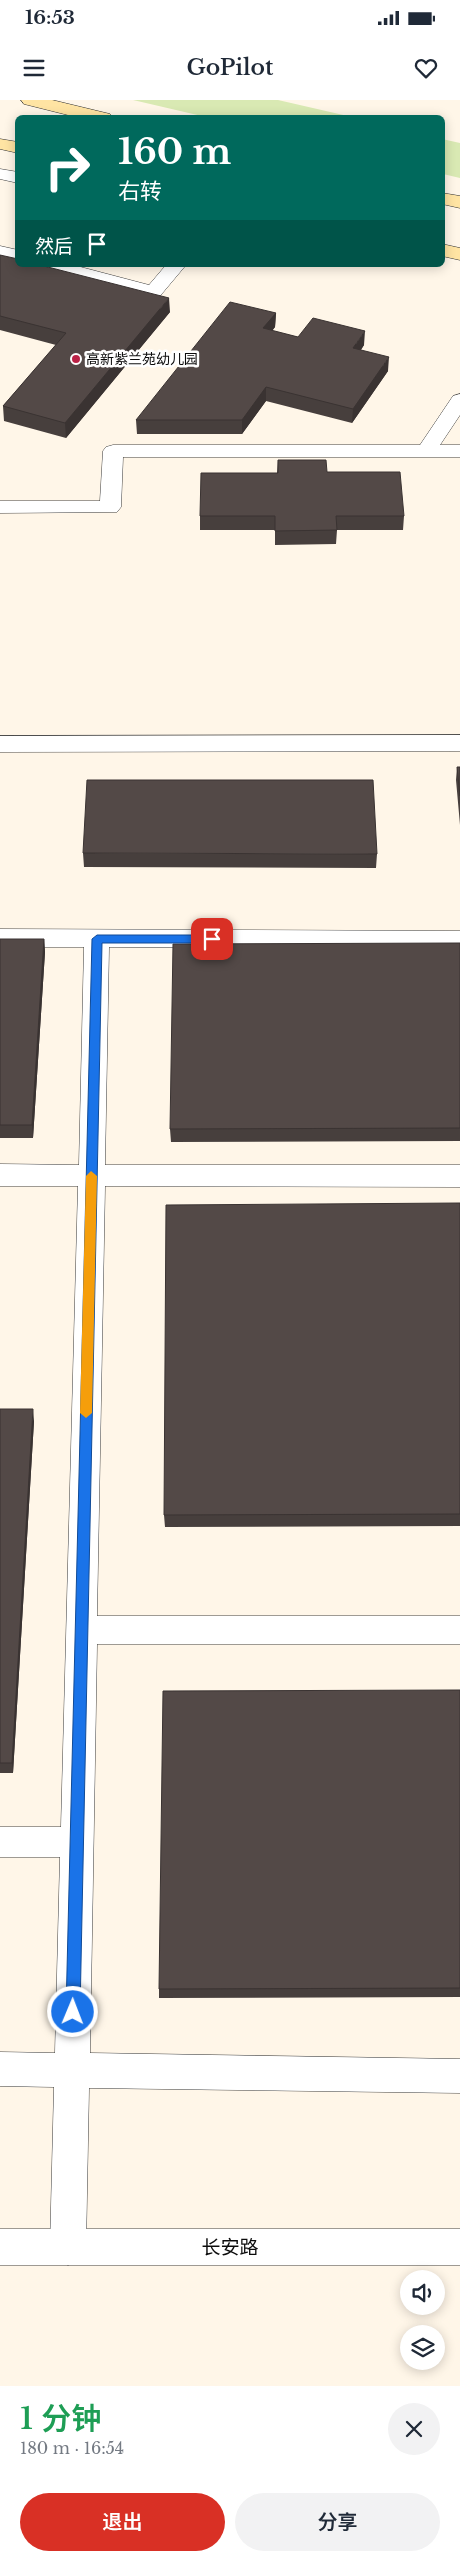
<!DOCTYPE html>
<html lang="zh">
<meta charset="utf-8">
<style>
:root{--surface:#fff;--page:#f2f2f3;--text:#1f2937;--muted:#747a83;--accent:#d93025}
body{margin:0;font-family:"Libre Baskerville","Noto Sans SC",serif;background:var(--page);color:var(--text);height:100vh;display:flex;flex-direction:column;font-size:19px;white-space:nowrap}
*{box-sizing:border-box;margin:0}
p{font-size:16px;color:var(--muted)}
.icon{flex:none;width:28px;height:28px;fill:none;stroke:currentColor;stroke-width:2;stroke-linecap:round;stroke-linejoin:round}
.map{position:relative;height:2286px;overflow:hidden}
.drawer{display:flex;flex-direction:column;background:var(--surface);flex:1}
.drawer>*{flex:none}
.top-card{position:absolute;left:15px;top:15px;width:430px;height:152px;border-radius:8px;box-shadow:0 2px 12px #0003;background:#00695c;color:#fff;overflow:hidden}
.tools{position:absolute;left:400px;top:2170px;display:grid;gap:10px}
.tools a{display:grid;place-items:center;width:45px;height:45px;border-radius:50%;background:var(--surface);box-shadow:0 2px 12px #0003;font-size:25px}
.pin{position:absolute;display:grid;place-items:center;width:42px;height:42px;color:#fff;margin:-21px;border-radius:10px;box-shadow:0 2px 8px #0006}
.me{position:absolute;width:55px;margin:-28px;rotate:1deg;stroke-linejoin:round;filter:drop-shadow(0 0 4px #0008)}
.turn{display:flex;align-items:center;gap:18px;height:105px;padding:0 20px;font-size:22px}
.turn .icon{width:65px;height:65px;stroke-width:2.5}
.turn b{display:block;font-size:35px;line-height:42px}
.then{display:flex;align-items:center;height:48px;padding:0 20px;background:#0003;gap:10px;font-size:19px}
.round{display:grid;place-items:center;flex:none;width:52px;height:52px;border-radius:26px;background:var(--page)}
.head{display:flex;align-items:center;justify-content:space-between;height:85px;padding:0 20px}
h1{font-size:30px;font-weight:600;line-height:38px;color:#1e9e55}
.button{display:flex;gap:10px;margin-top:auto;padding:10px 20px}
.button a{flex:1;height:58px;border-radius:30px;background:var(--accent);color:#fff;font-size:20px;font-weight:600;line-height:58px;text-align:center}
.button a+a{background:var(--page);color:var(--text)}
.status{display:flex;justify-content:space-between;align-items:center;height:35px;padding:0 25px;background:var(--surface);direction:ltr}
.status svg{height:14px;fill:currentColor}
header{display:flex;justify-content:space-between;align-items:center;height:65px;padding:0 20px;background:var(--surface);font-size:22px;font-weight:600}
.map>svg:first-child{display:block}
</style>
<div class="status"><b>16:53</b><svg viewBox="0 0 49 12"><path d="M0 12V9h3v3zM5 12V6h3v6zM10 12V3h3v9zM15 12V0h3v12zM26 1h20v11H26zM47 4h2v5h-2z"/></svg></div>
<header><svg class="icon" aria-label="menu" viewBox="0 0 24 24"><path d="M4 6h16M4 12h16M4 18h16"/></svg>GoPilot<svg class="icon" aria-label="heart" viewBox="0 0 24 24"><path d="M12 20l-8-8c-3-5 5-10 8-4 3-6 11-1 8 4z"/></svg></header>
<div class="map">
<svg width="460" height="2286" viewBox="0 0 460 2286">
<rect width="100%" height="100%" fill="#fff6e8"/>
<path fill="#d9e9b3" d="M133,0H278L352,17H206Z
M442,39L460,43V78L443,74Z"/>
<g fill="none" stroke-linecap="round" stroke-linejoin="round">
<defs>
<path id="service" d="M0,69L18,72V83L0,79Z
M0,146L18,150V162L0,158Z
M41,165H73L149,185L166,165H186L160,196L153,198L44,169Z
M460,294V315L440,345H460V357H123L121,407L117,412L0,413V401H100L103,351L106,347L113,345H420L453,296Z
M460,635V651L0,652V636Z
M0,829L460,831V849L109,847L105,1065H460V1087L105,1086L97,1516H460V1544H97L90,1953L460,1959V1993L89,1988L86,2147L81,2160L68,2165L55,2160L50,2147L54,1987L0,1986V1952L55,1953L60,1757H0V1727H61L78,1086H0V1064L79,1065L84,847H0Z"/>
<path id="tertiary" d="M0,2129H460V2165H0Z"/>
<path id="secondary" d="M21,0H52L110,14L113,18H80L24,4Z
M0,39L18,42V53L0,49Z
M442,93L460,96V108L442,104Z
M442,144L460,148V160L442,156Z"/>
</defs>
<use href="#service" stroke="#3e3e3e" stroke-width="1"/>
<use href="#tertiary" stroke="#3e3e3e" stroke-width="1"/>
<use href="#secondary" stroke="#2d2d2d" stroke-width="1"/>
<use href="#service" fill="#fff" fill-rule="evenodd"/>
<use href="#tertiary" fill="#fff" fill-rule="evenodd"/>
<use href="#secondary" fill="#ffe4a3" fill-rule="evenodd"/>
</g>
<path fill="#473f3d" d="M0,155L170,212L66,338L4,321L3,306L56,245L0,230Z
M276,213L275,227L272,231L298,237L364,245L361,250L388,271L352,323L266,301L242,334H137L136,320Z
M278,360L327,372L404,416L403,430H337L336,444L275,445V430H200V416L277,373Z
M457,667H460V725L456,680Z
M83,753L377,754L376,768L84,767Z
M0,839H44L45,852L33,1038H0Z
M460,843V1041L171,1042L170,1029Z
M460,1103V1426L165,1427L164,1415Z
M0,1309L34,1321L13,1673H0Z
M460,1590V1897L159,1898V1889Z"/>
<path fill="#3a3332" d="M169,198L170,212L66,338L65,323Z
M276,213L275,227L263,242V228Z
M365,231L364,245L352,262L353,248Z
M389,257L388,271L352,323L353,309Z
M266,287V301L242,334V320Z
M44,839L45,852L33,1038L32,1025Z
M33,1309L34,1321L13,1673L12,1663Z"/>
<path fill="#534947" stroke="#3a3332" d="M0,155L18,159V165H40L169,198L65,323L3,306L66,233L0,216Z
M230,202L276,213L263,228L298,237L313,218L365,231L353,248L389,257L353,309L266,287L242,320H136Z
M278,360H326L327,372H400L404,416H336L337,430L275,431V416H200L201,373H278Z
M457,667H460V696Z
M87,680H373L377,754L83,753Z
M0,839H44L32,1025H0Z
M460,843V1028L170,1029L173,844Z
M460,1103V1414L164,1415L166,1105Z
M0,1309H33L12,1663H0Z
M460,1590V1888L159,1889L163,1591Z"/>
<path fill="#1a73e8" stroke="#114b97" d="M97,835H212L217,839L212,843H102L80,1912L78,1917L73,1919L68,1917L66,1912L92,839Z"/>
<path fill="#f59e0b" d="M91,1071L97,1076L92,1313L86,1318L80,1313L86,1076Z"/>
<circle fill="#bb2246" stroke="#fff" stroke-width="2" cx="76" cy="259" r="5"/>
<g text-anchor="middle" stroke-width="5" stroke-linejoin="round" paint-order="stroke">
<g font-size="14" fill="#0b0b0b" stroke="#fff" text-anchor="start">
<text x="86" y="264">高新紫兰苑幼儿园</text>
</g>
<g font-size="19" fill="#0b0b0b" stroke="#fff">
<text x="230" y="2154">长安路</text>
</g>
</g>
</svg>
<div class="tools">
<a><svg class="icon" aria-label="sound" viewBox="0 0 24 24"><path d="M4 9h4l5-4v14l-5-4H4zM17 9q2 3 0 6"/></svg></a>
<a><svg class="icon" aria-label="layers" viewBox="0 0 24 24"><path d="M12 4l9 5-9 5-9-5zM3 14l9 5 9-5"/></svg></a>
</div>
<div class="pin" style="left:212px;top:839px;background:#d93025"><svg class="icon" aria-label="arrive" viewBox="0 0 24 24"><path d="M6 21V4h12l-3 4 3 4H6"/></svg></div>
<svg class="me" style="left:73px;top:1912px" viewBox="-20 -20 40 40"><circle r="17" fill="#1a73e8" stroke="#fff" stroke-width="3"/><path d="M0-11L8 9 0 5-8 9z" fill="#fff"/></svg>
<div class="top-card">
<div class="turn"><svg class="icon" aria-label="right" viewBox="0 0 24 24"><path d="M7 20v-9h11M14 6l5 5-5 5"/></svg><div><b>160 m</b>右转</div></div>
<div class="then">然后<svg class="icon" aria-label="arrive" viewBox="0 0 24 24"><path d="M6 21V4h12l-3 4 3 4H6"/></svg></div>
</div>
</div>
<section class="drawer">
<div class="head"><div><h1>1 分钟</h1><p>180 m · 16:54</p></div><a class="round"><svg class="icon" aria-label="close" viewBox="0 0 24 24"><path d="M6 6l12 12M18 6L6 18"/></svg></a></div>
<div class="button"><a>退出</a><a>分享</a></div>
</section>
